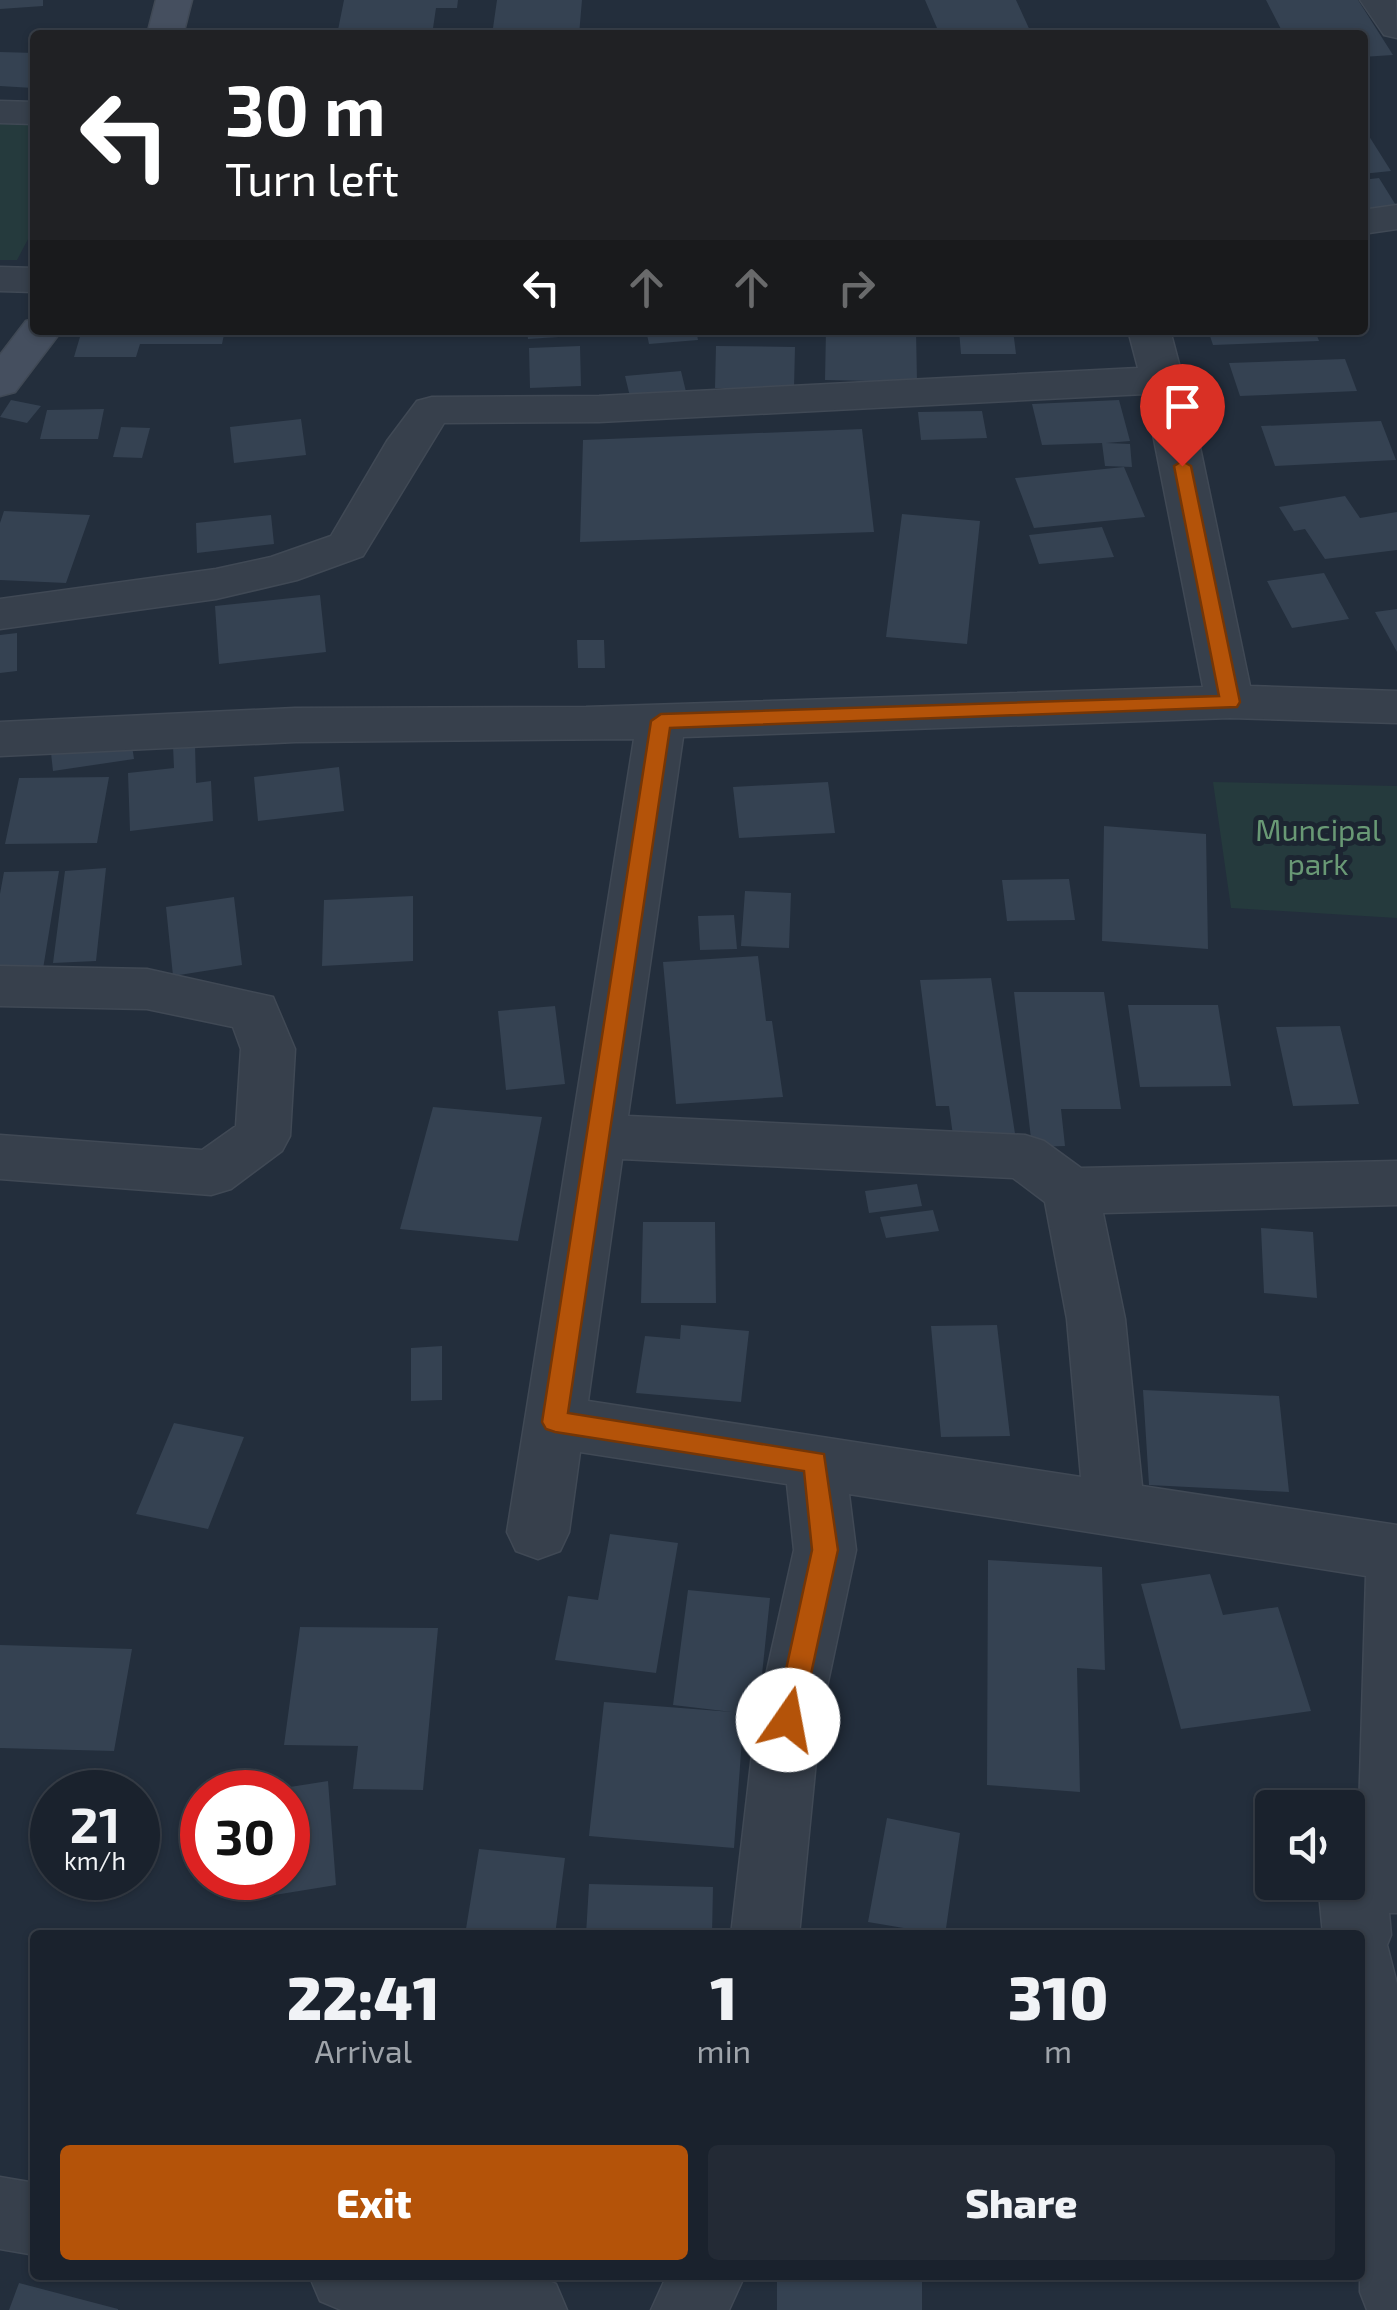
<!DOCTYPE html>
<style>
:root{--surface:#1a222d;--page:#232a35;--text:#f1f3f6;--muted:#9fa4aa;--line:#383f49;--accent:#b45309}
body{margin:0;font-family:"Exo 2",sans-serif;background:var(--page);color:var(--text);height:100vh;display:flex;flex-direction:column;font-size:38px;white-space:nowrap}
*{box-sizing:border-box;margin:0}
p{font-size:32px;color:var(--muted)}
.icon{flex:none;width:55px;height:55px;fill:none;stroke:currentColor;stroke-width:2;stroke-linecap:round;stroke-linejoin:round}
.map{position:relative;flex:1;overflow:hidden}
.panel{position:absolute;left:30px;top:1930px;width:1335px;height:350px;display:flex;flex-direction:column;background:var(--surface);border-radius:10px;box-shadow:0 2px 8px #0004,0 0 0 2px var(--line)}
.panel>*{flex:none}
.guide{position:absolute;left:30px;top:30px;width:1338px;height:305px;border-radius:10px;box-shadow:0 2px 8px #0004,0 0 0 2px var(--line);background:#202124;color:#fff;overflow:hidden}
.buttons{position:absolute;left:1255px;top:1790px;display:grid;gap:20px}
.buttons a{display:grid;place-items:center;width:110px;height:110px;border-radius:10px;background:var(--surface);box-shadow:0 2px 8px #0004,0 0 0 2px var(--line);font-size:50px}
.speed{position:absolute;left:30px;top:1770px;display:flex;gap:20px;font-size:50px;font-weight:700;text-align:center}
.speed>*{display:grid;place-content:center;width:130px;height:130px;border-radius:50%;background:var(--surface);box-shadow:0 2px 8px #0004,0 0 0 2px var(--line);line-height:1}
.speed small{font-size:25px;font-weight:400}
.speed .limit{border:15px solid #d22;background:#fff;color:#111}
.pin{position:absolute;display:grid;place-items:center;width:85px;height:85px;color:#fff;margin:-102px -42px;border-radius:50% 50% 50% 0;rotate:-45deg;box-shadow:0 0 10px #0007}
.pin .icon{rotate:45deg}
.me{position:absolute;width:110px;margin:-55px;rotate:12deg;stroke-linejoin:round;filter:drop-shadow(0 0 8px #0008)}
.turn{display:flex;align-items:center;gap:35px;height:210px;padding:0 30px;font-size:45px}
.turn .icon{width:130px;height:130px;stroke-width:2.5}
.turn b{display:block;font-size:70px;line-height:85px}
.lanes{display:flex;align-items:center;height:95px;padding:0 30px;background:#0003;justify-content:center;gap:50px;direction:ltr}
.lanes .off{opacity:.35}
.eta{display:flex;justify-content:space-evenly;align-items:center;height:170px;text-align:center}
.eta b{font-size:60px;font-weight:800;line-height:70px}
.cta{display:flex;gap:20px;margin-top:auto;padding:20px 30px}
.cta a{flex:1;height:115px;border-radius:10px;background:var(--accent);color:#fff;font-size:40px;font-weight:800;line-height:115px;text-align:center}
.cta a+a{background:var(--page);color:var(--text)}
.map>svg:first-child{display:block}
</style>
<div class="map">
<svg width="1397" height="2310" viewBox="0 0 1397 2310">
<rect width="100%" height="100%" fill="#232e3c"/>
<path fill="#253a3d" d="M0,113L35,114V226L17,260H0Z
M1213,782L1397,786V918L1231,908Z"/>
<path fill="#354252" d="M0,0H43V6L0,9Z
M344,0H458L457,8H436L432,35H337Z
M497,0H582L579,35H492Z
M925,0H1016L1032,35H940Z
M1266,0H1358L1393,55L1362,57V35H1284Z
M0,52L35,53L33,88L0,86Z
M1362,125L1391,171L1362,174Z
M1379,178L1397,207L1362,212V180Z
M82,330H225L222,344H140L136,357H74Z
M527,330H588L589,335L528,339Z
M646,330H696L698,340L649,344Z
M826,330H916L917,382L825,380Z
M959,330H1013L1016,354H961Z
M1208,330H1315L1319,341L1213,345Z
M580,346L581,386L530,388L529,348Z
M716,346L795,347L794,388H715Z
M1345,359L1357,391L1240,396L1229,363Z
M681,371L688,400L632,405L625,376Z
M11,400L41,406L27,423L0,417Z
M1119,400L1130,441L1106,443L1130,444L1132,467L1105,466L1102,443L1042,445L1032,404Z
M104,409L98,439H40L47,410Z
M982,411L987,438L921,440L918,412Z
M301,419L306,455L234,463L230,427Z
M1381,421L1396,460L1275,466L1261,426Z
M121,427L150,428L142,458L113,457Z
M862,429L874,532L580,542L583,440Z
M1124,467L1145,517L1034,528L1015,478Z
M1345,496L1360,518L1397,512V550L1325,559L1305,529L1294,531L1279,507Z
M4,511L90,515L66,583L0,580V523Z
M902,514L980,521L967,644L886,637Z
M271,515L274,544L197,553L196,523Z
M1102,527L1114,557L1039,564L1029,535Z
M1324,573L1349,619L1292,628L1267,581Z
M320,595L326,652L219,664L215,606Z
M1397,609V652L1375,612Z
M17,633V671L0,673V635Z
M577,640H604L605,668H578Z
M130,732L134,759L53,771L50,744Z
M195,744L196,783L211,781L213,821L130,831L128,773L174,768L173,746Z
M339,767L344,811L258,821L254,777Z
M109,777L97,843L5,844L19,778Z
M828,782L835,833L739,838L733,787Z
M1104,826L1206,834L1208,949L1102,941Z
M106,868L96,961L53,963L65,871Z
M59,871L43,969L0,970V894L4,872Z
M1069,879L1075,920L1007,921L1002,880Z
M745,891L791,893L789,948L741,946Z
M413,896V961L322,966L324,900Z
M234,897L242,965L173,976L166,907Z
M734,915L737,949L700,950L698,916Z
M758,956L766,1021H772L783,1097L676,1104L663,962Z
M991,978L1016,1140L954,1143L949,1106H936L920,980Z
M1014,992H1104L1121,1109H1061L1065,1146L1032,1147Z
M1128,1005H1218L1231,1086L1140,1087Z
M555,1006L565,1084L506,1090L498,1011Z
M1340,1026L1359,1104L1293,1106L1276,1027Z
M433,1107L542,1117L518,1241L400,1229Z
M917,1184L922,1206L869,1213L865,1191Z
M933,1210L939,1231L886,1238L880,1217Z
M643,1222H715L716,1303H641Z
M1261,1228L1313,1232L1317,1298L1264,1293Z
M681,1325L749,1331L741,1402L636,1393L645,1336L680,1339Z
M997,1325L1010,1436L941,1437L931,1326Z
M442,1346V1400L411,1401V1348Z
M1143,1390L1279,1396L1289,1492L1149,1485Z
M174,1423L244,1437L208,1529L136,1514Z
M610,1534L678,1543L656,1673L555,1660L568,1596L598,1600Z
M988,1560L1102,1567L1105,1670L1077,1668L1080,1792L987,1785Z
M1210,1574L1223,1615L1278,1607L1311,1711L1181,1729L1141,1584Z
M688,1590L770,1598L758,1713L744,1712L734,1848L589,1836L604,1702L732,1712L673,1705Z
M300,1627L438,1628L423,1790L353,1789L358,1746L284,1745Z
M0,1645L132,1649L114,1751L0,1748Z
M328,1781L336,1885L256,1898L255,1878H288V1792L271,1790Z
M887,1818L960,1833L945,1935L868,1922Z
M479,1849L565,1858L555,1935H465Z
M589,1884L713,1887L712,1935H586Z
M777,2275H922V2310H777Z
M19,2283L118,2309V2310H9Z"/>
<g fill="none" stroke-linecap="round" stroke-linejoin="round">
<defs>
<path id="street" d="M1360,0H1396L1397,38L1384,35Z
M0,101L35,102V124L0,123Z
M1397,205V229L1362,234V210Z
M0,267L35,268V292L0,291Z
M1128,330H1170L1196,428L1250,686L1397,691V723L1230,718L683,737L628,1116L1025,1135L1044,1141L1081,1168L1397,1161V1205L1103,1213L1125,1319L1142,1486L1397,1525V1913H1389L1391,1935L1387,1945L1397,1984V2310H1367L1360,2292V1935H1323L1318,1882H1348V1848L1358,1846L1366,1576L849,1494L856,1550L820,1720L799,1935H731L756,1720L794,1550L787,1484L580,1452L569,1532L560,1551L538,1559L516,1551L507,1532L634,739L295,742L0,756V722L295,708L586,707L1203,687L1145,394L599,422L444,423L363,556L297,580L216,599L0,629V599L216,569L271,557L331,536L387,441L417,401L432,397L599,396L1138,368ZM622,1159L1013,1178L1045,1202L1067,1319L1081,1477L588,1401Z
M0,966L147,969L273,997L295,1049L290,1136L282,1151L231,1189L211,1195L0,1179V1135L202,1150L236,1126L241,1049L233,1027L147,1009L0,1006Z
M0,2177L35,2183V2255L0,2249Z
M309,2275H535L556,2284L567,2310H341L320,2301Z
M667,2275H745L729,2310H651Z"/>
<path id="secondary" d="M156,0H192L183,35H147Z
M35,319V330H62L15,392L0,396V355L26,321Z"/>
</defs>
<use href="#street" stroke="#404955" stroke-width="3"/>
<use href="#secondary" stroke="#404955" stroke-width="3"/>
<use href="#street" fill="#37404c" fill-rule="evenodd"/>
<use href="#secondary" fill="#454f5f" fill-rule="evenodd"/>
</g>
<path fill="#b45309" stroke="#753606" stroke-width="2.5" d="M1182,461L1191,466L1240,702L1237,707L670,728L568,1413L824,1454L838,1550L801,1720L797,1729L788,1733L779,1729L775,1720L812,1550L804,1471L555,1432L546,1429L542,1422L651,721L661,714L1219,696L1174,466Z"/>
<g text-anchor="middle" stroke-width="10" stroke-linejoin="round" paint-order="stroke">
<g font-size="30" fill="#699975" stroke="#1c2531">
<text x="1318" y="841">Muncipal<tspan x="1318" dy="34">park</tspan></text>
</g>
</g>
</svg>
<div class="buttons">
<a><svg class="icon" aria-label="sound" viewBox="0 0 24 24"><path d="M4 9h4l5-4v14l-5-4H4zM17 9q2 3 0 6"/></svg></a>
</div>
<div class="speed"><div>21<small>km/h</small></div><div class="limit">30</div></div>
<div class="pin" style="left:1182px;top:466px;background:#d93025"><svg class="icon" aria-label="arrive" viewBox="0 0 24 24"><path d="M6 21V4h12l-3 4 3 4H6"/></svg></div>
<svg class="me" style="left:788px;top:1720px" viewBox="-20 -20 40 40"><circle r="19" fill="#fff"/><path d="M0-13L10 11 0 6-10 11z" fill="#b45309"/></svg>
<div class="guide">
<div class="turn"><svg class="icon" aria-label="left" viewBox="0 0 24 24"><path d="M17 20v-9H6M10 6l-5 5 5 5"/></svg><div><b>30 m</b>Turn left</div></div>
<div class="lanes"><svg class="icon" aria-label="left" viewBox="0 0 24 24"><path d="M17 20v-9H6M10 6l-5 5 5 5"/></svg><svg class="icon off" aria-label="ahead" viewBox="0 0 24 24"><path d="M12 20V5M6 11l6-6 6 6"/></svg><svg class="icon off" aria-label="ahead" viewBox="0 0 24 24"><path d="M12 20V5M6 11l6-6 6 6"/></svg><svg class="icon off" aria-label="right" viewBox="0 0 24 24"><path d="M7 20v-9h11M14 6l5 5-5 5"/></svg></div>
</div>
<section class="panel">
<div class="eta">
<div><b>22:41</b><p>Arrival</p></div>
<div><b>1</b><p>min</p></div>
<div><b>310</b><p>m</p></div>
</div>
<div class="cta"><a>Exit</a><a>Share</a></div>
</section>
</div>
